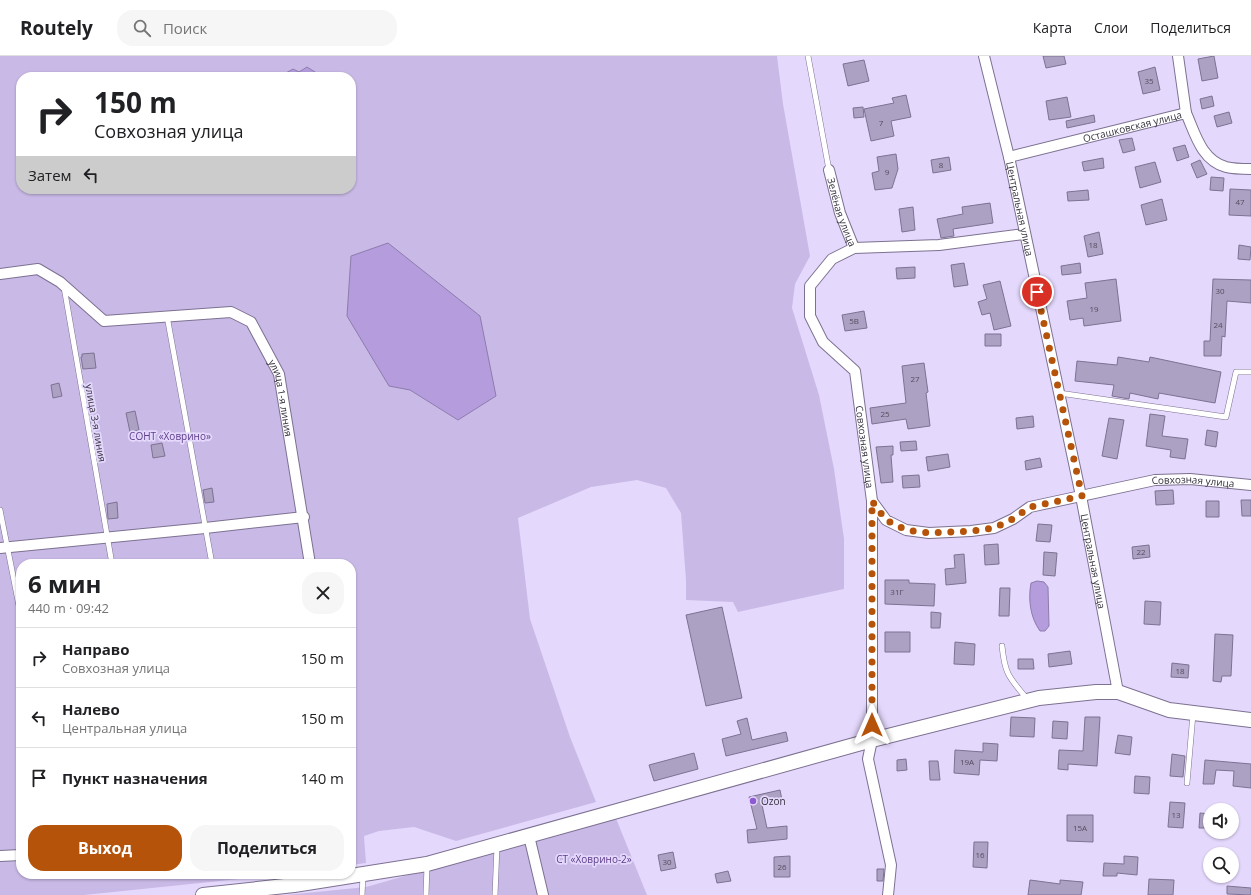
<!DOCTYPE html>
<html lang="ru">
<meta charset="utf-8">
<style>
:root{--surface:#fff;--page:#f6f6f6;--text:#202124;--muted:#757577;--line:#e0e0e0;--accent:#b45309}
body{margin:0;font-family:"Open Sans",sans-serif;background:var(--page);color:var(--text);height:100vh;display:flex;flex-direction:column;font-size:15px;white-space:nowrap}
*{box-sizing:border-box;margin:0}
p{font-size:13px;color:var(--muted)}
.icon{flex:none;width:22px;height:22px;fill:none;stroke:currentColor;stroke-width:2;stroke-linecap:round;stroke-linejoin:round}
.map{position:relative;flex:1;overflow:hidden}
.panel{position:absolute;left:16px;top:503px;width:340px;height:320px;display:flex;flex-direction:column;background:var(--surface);border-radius:16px;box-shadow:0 1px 3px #0004}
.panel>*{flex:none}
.hud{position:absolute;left:16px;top:16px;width:340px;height:122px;border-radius:16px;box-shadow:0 1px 3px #0004;background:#fff;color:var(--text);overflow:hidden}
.fabs{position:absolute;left:1203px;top:747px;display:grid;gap:8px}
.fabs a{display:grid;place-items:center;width:36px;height:36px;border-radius:50%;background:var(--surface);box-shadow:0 1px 3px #0004;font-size:20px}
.pin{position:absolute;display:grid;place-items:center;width:34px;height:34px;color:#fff;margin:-17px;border:2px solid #fff;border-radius:50%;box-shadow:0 1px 4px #0007}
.me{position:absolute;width:44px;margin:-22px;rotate:0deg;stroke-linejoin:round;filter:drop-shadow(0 0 3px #0008)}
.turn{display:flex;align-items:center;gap:14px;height:84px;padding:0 12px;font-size:18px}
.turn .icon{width:52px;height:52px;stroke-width:2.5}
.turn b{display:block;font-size:28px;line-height:34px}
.then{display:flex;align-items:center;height:38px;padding:0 12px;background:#0003;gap:8px;font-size:15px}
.round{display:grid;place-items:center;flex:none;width:42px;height:42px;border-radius:16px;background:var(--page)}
.overview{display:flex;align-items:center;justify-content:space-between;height:68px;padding:0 12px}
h1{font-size:24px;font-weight:700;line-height:30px}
.button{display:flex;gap:8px;margin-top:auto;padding:8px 12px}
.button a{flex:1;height:46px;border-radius:16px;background:var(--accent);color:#fff;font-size:16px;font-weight:700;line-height:46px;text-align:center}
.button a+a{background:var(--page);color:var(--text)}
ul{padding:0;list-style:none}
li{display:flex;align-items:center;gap:12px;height:60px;padding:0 12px;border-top:1px solid var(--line)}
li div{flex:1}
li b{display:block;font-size:15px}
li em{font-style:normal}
header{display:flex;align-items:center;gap:24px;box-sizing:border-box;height:56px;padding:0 20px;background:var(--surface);border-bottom:1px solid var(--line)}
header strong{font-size:19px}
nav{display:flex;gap:22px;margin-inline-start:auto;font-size:14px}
.search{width:280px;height:36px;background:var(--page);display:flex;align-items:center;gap:10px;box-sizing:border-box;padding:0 14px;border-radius:16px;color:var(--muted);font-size:15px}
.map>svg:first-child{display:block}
</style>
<header>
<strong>Routely</strong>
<div class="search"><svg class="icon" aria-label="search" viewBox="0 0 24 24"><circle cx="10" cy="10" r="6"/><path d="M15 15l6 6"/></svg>Поиск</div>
<nav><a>Карта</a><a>Слои</a><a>Поделиться</a></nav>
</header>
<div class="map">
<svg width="1251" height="839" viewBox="0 0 1251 839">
<rect width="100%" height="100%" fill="#e4d8fc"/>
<path fill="#c9b9e6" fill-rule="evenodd" d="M0,0H777L783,48L810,200L795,228L792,252L819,339L834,413L844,483V533L738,556L733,546L686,544V524L681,457L666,432L637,424L591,431L518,462L530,563L570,681L596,746L456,785L414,771L379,775L364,780L366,807L351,809V508H21V818H288L84,839H0ZM312,15L323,21H351V133H21V21H284V17ZM410,334L496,340L458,364Z
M615,760L647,839H286L366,831Z"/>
<path fill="#b49cdd" stroke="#8e7cad" d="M307,11L323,21H284V18L293,13L299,16Z
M388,187L480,260L496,340L458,364L410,334L389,330L347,260L351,200Z
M1037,525L1044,526L1048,531L1049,570L1045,575H1040C1030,561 1028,543 1031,527Z"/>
<path fill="#ada1c3" stroke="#7d7292" d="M1043,0H1064L1066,8L1046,12Z
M1214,0L1218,22L1202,25L1198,3Z
M864,4L869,25L848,30L843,8Z
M1155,11L1160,34L1143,38L1138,16Z
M906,39L911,61L891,65L894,80L871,85L864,53L894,47L892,42Z
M1212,40L1214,50L1202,53L1200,43Z
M1067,41L1071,61L1049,64L1046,45Z
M863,51L864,61L854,62L853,52Z
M1229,56L1232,67L1217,71L1214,60Z
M1094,59L1095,66L1067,72L1066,65Z
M1132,82L1135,94L1123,97L1119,84Z
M1185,89L1189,101L1177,105L1173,92Z
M896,98L898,113L892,132L875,134L872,117L879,115L877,101Z
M949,101L951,114L933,117L931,104Z
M1103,102L1104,112L1084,115L1082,106Z
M1200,104L1207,118L1197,122L1191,108Z
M1155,106L1161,126L1140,132L1135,111Z
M1211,121L1224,122L1223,135L1210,134Z
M1230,133L1251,134V160L1229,159Z
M1088,134L1089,144L1068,145L1067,136Z
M1162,143L1167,164L1146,169L1141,149Z
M990,147L993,167L953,173L954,180L941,182L937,163L963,158L962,151Z
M913,151L915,174L902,176L899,153Z
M1099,176L1103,198L1088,201L1084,180Z
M1239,189L1251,191L1250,204L1238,203Z
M964,207L968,229L954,231L951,209Z
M1080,207L1081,217L1062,219L1061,210Z
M915,211V222L897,223L896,212Z
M1116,223L1121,265L1084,270L1083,262L1070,264L1067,245L1087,242L1085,227Z
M1213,223L1251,224V247L1227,245L1225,281L1222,280L1221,300H1204V285H1210Z
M1000,225L1011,270L994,274L990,257L982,259L978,246L987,243L983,229Z
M864,255L867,272L845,275L842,259Z
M985,278H1001V290H985Z
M94,297L96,312L83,313L81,301H82V298Z
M1118,301L1149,306L1150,301L1221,316L1215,347L1159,337L1158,343L1130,337L1129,343L1112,340L1114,329L1075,325L1077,305L1117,309Z
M924,307L928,336L926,337L930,370L908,373L906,363L872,368L870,352L906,347L902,310Z
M59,327L62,340L53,342L51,329Z
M135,355L139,374L130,376L126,357Z
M1150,358L1165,360L1162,380L1188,383L1185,403L1170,401L1171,394L1146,390Z
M1033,360L1034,371L1017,373L1016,362Z
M1109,362L1124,364L1117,403L1102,400Z
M1207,374L1218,376L1216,391L1205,389Z
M916,385L917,394L901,395L900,386Z
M162,387L165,400L153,402L151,389Z
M893,390V399H891L893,426L881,427L876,391Z
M948,398L950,411L928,415L926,401Z
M1040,402L1042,411L1026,414L1025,405Z
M919,419L920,431L903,432L902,420Z
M212,432L214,446L205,447L203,434Z
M1173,434L1174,448L1156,449L1155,435Z
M1241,444H1251V460H1242Z
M1206,445H1219V461H1206Z
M117,446L118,462L108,463L107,448Z
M1038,468L1052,469L1050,486L1036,485Z
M998,488L999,508L985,509L984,489Z
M1149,489L1150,501L1133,503L1132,491Z
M1044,496L1057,497L1055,520L1043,519Z
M964,498L966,527L946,529L945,513L955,512L954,499Z
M885,524H909V527L935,528L934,550L885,548Z
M1000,532H1010L1009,560H999Z
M1145,545L1161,546L1160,569L1144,568Z
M722,551L742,642L706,650L686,559Z
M931,556L941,557L940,572H931Z
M885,576H910V596H885Z
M1215,578L1233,579L1231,620H1222L1221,626L1213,625Z
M955,586L975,588L974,609L954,608Z
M1070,595L1072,608L1049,611L1048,598Z
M1018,603H1033L1034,613H1018Z
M1172,607L1189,609L1188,622L1171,621Z
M1011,661L1035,662L1034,681L1010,680Z
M1085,661H1100L1097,710L1068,708V714L1058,713L1059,694L1083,695Z
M747,662L752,684L786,676L788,685L726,700L722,683L741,678L737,665Z
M1053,665L1068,666L1067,683L1052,682Z
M1118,679L1132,681L1130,699L1115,697Z
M983,687L998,688L997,705L980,704L979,719L954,717L955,694L983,696Z
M694,697L698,713L654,725L649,709Z
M1172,698L1185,700L1183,721L1170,720Z
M906,703L907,714L897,715V704Z
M1205,704L1251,708V732L1233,730L1234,715L1216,714L1214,728H1203Z
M929,705H938L940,724H930Z
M1135,720L1150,721L1149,738L1134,737Z
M780,734L782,744L762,749L767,772L787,770V783L748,787L747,774L757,773L749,741Z
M1170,746L1185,747L1183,772L1168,771Z
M1200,757L1210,758V772H1199Z
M1067,759H1093V786L1067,785Z
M974,786H988L987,812L973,811Z
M673,796L676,812L661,815L658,799Z
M790,800V821H774V801Z
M1124,800L1138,801L1137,819L1117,817V820H1103L1104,807L1124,808Z
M877,813H884L883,825H877Z
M728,815L731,825L717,827L715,818Z
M1149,823L1174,824L1173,839H1148Z
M1030,824L1060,828V824L1083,826L1081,839H1028Z
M1227,830L1251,832V839L1227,838Z"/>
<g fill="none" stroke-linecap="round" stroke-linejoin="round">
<defs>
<path id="lane" d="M808,0L829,114
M64,231L112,508
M167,260L212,508
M1059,337L1226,361L1236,316H1251
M0,454L21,560
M1002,590C1005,619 1009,621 1027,643
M1187,727L1193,658
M362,839L363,820
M426,839L427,809
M495,839L497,790"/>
<g id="street">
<path id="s1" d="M984,0L1009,101L1081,440L1118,636"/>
<path d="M1178,0L1186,57"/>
<path id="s2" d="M1009,101L1186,57C1195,77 1201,104 1226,111C1234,113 1243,113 1251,113"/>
<path id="s3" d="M829,114L840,157L854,192L939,189L1024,178"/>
<path id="s4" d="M854,192L832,203L810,230V260L823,286L855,315L872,445L886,464L906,474L929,477L971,475L994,472L1013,463L1030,451L1155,424L1190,423L1251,429"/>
<path id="s5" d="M0,218L38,213L60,226L104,265L231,256L251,266L279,318L310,508"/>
<path d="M872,445V684L868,703L891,809L888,839"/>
<path d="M0,492L205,472L304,461"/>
<path d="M529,780L543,839"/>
<path d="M0,800L21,799"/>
</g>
<path id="secondary" d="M203,839L294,829L427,808L872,684L1039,642L1096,636H1118L1169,654L1251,664"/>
</defs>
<use href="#lane" stroke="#7d7191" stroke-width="6"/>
<use href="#street" stroke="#7d7191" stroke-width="12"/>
<use href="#secondary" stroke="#7d7191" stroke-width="16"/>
<use href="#lane" stroke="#fff" stroke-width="5"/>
<use href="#street" stroke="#fff" stroke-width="10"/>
<use href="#secondary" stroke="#fff" stroke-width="14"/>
</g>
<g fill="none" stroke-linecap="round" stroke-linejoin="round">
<path stroke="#b45309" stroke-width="7" stroke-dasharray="0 12.6" d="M872,669V445L886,464L906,474L929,477L972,475L994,472L1013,463L1030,451L1082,440L1037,236"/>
</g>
<circle fill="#8e5ad2" stroke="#e4d8fc" stroke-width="1.5" cx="753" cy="745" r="4"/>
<g text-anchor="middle" stroke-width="3.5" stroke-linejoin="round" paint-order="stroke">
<g font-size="8" fill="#534d5f">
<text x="1149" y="28">35</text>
<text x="881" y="70">7</text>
<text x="941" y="112">8</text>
<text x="887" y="119">9</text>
<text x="1240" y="149">47</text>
<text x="1093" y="192">18</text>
<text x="1220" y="238">30</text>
<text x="1094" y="256">19</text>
<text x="854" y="268">5В</text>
<text x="1218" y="272">24</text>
<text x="915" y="326">27</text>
<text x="885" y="361">25</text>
<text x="1141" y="499">22</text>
<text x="897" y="539">31Г</text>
<text x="1180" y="618">18</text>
<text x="967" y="709">19А</text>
<text x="1176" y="762">13</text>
<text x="1080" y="775">15А</text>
<text x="980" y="802">16</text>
<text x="667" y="809">30</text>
<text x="782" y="814">26</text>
</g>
<g font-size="10" fill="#35313e" stroke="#e4d8fc">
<text dy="4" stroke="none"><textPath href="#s2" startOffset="127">Осташковская улица</textPath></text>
<text dy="4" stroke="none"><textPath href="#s1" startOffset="157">Центральная улица</textPath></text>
<text dy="4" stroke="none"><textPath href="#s3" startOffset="44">Зелёная улица</textPath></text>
<text dy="4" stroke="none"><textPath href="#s5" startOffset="355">улица 1-я линия</textPath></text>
<text transform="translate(96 367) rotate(80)" y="4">улица 3-я линия</text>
<text dy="4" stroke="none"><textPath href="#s4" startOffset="238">Совхозная улица</textPath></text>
<text dy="4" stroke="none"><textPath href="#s4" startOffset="635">Совхозная улица</textPath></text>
<text dy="4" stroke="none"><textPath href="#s1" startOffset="517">Центральная улица</textPath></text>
</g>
<g font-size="10" fill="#5d3c89" stroke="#e4d8fc">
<text x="170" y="384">СОНТ «Ховрино»</text>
<text x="594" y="807">СТ «Ховрино-2»</text>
</g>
<g font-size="10" fill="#35313e" stroke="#e4d8fc" text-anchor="start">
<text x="761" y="749">Ozon</text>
</g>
</g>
</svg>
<div class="fabs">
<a><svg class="icon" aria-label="sound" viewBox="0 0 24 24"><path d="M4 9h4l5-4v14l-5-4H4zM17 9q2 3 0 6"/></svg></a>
<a><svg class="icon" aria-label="search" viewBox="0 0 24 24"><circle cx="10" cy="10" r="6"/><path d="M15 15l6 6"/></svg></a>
</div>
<div class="pin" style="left:1037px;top:236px;background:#d93025"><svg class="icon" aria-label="arrive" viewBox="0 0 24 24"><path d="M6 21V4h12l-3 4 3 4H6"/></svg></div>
<svg class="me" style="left:872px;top:669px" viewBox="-20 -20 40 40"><path d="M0-17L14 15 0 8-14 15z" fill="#b45309" stroke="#fff" stroke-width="4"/></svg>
<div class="hud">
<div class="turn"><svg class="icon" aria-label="right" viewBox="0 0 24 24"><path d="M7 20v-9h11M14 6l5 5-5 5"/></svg><div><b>150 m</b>Совхозная улица</div></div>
<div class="then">Затем<svg class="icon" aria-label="left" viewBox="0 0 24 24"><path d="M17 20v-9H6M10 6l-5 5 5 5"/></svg></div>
</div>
<section class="panel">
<div class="overview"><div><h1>6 мин</h1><p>440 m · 09:42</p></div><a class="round"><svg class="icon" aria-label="close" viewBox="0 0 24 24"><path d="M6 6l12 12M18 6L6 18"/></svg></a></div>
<ul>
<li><svg class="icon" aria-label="right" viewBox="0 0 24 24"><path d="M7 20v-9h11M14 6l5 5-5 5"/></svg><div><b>Направо</b><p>Совхозная улица</p></div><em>150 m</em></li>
<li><svg class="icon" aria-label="left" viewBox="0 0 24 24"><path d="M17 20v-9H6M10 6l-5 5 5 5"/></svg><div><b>Налево</b><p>Центральная улица</p></div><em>150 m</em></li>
<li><svg class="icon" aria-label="arrive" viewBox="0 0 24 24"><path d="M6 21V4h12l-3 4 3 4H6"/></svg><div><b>Пункт назначения</b></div><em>140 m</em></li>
</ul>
<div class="button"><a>Выход</a><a>Поделиться</a></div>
</section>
</div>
